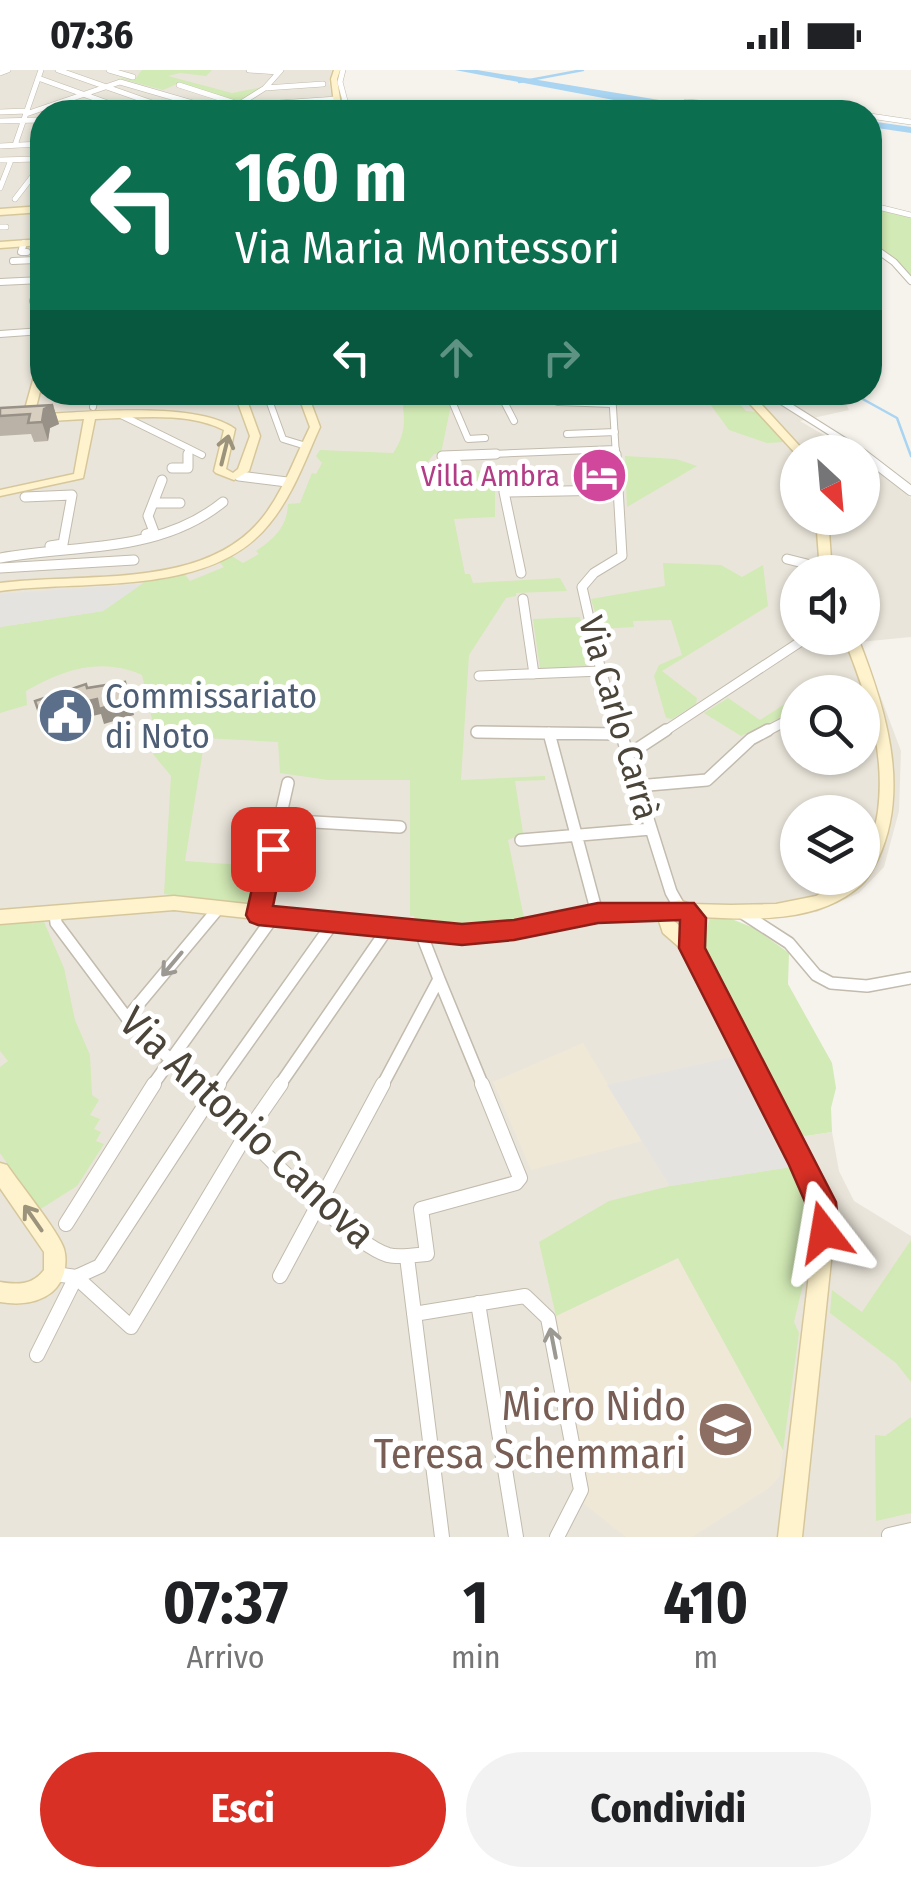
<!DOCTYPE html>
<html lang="it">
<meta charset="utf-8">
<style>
:root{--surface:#fff;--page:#f2f2f2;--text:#202124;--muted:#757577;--accent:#d93025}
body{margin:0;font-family:"Fira Sans Condensed",sans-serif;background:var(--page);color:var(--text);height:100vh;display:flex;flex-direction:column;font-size:38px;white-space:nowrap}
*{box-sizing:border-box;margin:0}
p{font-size:32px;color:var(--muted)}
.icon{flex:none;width:55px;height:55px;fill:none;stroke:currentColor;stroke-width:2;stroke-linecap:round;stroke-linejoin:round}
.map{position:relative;height:1467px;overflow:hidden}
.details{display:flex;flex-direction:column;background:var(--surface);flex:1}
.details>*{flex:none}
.guide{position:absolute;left:30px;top:30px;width:852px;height:305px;border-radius:40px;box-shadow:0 2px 8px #0004;background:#0b6e4f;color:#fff;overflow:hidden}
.needle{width:65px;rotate:154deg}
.controls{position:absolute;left:780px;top:365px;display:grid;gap:20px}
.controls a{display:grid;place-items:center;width:100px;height:100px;border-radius:50%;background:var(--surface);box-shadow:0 2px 8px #0004;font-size:50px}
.pin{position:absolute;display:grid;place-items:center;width:85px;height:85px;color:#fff;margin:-42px;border-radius:20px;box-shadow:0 5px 15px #0006}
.me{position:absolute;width:110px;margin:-55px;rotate:346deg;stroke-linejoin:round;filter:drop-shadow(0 0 8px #0008)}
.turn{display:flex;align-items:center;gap:35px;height:210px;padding:0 40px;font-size:45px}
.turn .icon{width:130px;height:130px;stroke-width:2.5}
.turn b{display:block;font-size:70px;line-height:85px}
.lanes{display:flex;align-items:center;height:95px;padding:0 40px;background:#0003;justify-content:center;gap:50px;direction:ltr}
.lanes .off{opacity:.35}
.eta{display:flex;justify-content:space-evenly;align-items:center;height:170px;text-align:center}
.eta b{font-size:60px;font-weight:700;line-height:70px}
.action{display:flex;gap:20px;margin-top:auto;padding:20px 40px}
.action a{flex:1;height:115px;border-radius:60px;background:var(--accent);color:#fff;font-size:40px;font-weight:700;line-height:115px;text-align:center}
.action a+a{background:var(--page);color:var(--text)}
.status{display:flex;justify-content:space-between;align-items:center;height:70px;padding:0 50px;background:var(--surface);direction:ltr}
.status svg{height:28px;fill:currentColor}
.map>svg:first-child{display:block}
</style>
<div class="status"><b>07:36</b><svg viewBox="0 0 49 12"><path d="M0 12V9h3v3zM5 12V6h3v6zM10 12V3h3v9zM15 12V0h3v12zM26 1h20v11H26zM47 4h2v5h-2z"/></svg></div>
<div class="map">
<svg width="911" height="1467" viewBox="0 0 911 1467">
<rect width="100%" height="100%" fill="#f6f3ec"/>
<path fill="#eae5da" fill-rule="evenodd" d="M0,0H332L329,10L334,42H42V322L841,323L849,340L800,351L853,382H798V448H862L863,389L911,428V567L860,572L901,681L899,741L884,797L859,823L817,842L711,849L799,1067L832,1062L839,1101L854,1131L911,1166V1467H0ZM798,502H862V568H798ZM798,622H862V688H798ZM798,742H862V808H798Z"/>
<path fill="#efe8d6" d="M583,973L642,1071L531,1100L493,1012Z
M678,1188L783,1380L780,1406L769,1418L692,1467H626L583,1433L589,1420L556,1246Z"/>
<path fill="#d2eab5" d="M142,0H212L206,6L180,3L168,6L232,23L263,17L238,33L177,14L163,20L118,8L135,9Z
M870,136L911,145V208L870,174Z
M401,323H444L451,335L441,383L434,384L423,398L439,389L436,402L495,400V447L454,449L465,504H470L473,513L560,508L567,521L516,523V526L506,528L469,585L461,710L545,706V710L515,711L523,763L508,770L524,848L470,858L417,857L414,846H410V710H328L280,703L278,672L205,668L185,791L257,796L261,801L251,839L164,824L171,706L153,684L159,680L142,605C101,587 64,599 26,621L27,635L0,643V557L103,541L150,508L183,502L190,511L224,497L218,491L230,485L243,493L259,484L256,481C275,468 287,457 288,434L300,433L312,403L316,404L322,393L316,386L320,380L393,383C407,363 405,346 401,323Z
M702,323H712L715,330L738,332L746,341L756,342L784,372L767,373L729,360Z
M625,386L676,389L697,396L627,437Z
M663,493L721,495L742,507L763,495L768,536L662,601L697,628L696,634L672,649L666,648L654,606L659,595L682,585L671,550L633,551L634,557L600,559L591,529L665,516Z
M580,547L593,596L540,598L533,549Z
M797,626V640L741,666L704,643L728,628L760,650Z
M729,848L754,858L789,883L788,914L832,993L836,1018L831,1038L832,1062L799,1067L702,871L710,849Z
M44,852L64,898L75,950L90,985L92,1025L99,1030L90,1045L100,1049L94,1059L101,1062L96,1071L104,1074L77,1116L39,1140L0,1083V997L8,991L0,981V855Z
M791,1097C819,1163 810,1185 794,1252L799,1263L783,1380L678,1188L556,1246L539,1172L609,1131L670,1116Z
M911,1170V1312L896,1293L830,1243L832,1220L862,1242Z
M911,1347V1443L876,1451L875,1365L885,1366Z"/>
<path fill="#e5e3e0" d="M142,514L103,541L0,557V524Z
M733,987L778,1080L791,1097L670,1116L607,1015Z"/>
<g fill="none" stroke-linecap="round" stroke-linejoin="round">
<path stroke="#a9d4f2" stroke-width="2.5" d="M519,12L583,0
M656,35L663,42
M850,322L897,348L911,386"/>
<path fill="#a9d4f2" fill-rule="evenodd" d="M455,0H477L732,42L656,38Z
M870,51L911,57V63L870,57Z"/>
<defs>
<path id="street-far4" d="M58,0L178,42
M109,0L133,7
M249,0L278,2
M343,0L340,12L348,42
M0,3L8,0
M38,8L133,42
M179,15L238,34
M265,18L323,14
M241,33L265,18L281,0
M235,36L337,29
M0,42L27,41
M676,42L686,32L822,42
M26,44L120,12L220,41
M870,46L911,52
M0,51L40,50
M15,75L41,0
M0,76L42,74
M0,90L37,89
M0,118L11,90
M15,129L42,94
M870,135L911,145
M0,157H6"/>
<path id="street-far3" d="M24,173L21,182H27
M870,175L894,192L911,211
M13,191L35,190L42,172
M0,212L42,210
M33,231L42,230
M0,264L42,261
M266,322L283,369L306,376
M448,322L468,369L485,368
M499,322L514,351
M612,322L616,386
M767,322L862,382
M558,332L613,334
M93,337L95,322
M121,345L188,378V386
M567,364L615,362
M188,378L202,385
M862,383L866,386
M442,386L616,379"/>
<path id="street-far2" d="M616,384L622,486L594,503L582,517L601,601L621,663
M863,384L911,421
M442,386L496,384
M172,398H188V384
M239,406L287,412
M25,427L72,425L63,474L50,476
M154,433H180
M146,464L154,462L148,446L162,410
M0,488C77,474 159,484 223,432
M787,489L811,495L813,502
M0,498L134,490
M521,503L504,422L617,420
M523,529L534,604
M479,606L601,601
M477,662L529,663
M662,663L806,568
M763,663L798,645"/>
<path id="street-far1" d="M620,660L671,822L680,838
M477,662L620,664
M549,663L597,843
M628,685L666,660
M637,716L707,710L751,669L768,660
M280,750L400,757
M521,770L651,759
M55,842L56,853L127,948L198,1016
M741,842L789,873L816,905L831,913L867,916L911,908
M258,845L288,713
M439,909L483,1016
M127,948L217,840
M152,1016L274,846
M217,1016L335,850
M279,1016L388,858
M382,1016L439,909L421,863"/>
<path id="street" d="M195,1014C233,1050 345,1172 388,1185C399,1188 415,1185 427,1184L421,1139L516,1113L520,1108L482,1014
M66,1154L154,1014
M407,1187L442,1467
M55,1204L76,1207L131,1257L247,1063L281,1014
M280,1206L383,1014
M478,1233L516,1467
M414,1244L525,1226L548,1248L581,1420L557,1467
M37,1285L76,1207L100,1196L219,1014
M889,1465L911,1460"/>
<path id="secondary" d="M334,0H340L337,9L342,42H335L331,9Z
M42,136V142L0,145V139Z
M42,169V175L0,178V172Z
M42,293V314L34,345C82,342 198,331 235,359L226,399L233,403L238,399L250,366L234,322H244L260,366L249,401L234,410L216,403L214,401L224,360C187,341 135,348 95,349L83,408L0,426V420L74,404L84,349L0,354V348L23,346L37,296Z
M297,322H307L320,357C305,390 293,425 270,453C212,528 84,509 0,521V513C83,502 205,521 263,447C284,420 295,387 310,357Z
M739,322H750L805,382L796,384Z
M816,448H828L832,502H820Z
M844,568H858C885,637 911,718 878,789C873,799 869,808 861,815C819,853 753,850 700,847L696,861L690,867L698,873L831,1132L834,1162L802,1467H778L814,1162L811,1133L686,883L663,863L658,848L597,850L514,867L462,872L174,840L0,854V840L174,826L462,858L514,853L597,836L666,834L679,830L690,834L731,835L776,834L816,826L848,808H862C862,784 875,765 878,741C886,680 866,624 844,568ZM679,844L684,849L680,856L674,851L675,847Z
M0,1093L7,1095C19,1113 59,1162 64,1179C68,1194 64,1212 52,1222C37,1234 18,1235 0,1232V1212C18,1215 33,1215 44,1200V1182L0,1118Z"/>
</defs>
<use href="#street-far4" stroke="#c2bbae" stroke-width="6"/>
<use href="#street-far3" stroke="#c2bbae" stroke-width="8"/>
<use href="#street-far2" stroke="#c2bbae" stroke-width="11"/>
<use href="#street-far1" stroke="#c2bbae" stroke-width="14"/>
<use href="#street" stroke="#c2bbae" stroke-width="16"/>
<use href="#secondary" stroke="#d6c79b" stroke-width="3"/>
<use href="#street-far4" stroke="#fff" stroke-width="5"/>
<use href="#street-far3" stroke="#fff" stroke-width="6"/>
<use href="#street-far2" stroke="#fff" stroke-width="9"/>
<use href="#street-far1" stroke="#fff" stroke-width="11"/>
<use href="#street" stroke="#fff" stroke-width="14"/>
<use href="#secondary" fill="#fff3cd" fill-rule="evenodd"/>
</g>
<path fill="#bab2a6" d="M53,335L59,354L50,358L48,371L34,372L31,364L0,366V338Z"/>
<path fill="#979187" d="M53,335L59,354L50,358L48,371L42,352L44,339Z
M125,612L134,645L104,654L101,644L80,649L82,656L48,666L42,651L75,634L91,630Z"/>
<path fill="#d8cfc1" stroke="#979187" stroke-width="2.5" d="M53,335L44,339L42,352L28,353L30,344L0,346V338Z
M125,612L129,630L99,639L97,629L75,634L76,641L42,651L35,631L86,614L87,618Z"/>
<defs><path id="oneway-shaft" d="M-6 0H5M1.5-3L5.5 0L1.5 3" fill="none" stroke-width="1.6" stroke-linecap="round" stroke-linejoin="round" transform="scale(2.5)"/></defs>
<g stroke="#9c937c">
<use href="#oneway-shaft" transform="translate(225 380) rotate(-76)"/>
<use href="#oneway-shaft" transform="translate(33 1148) rotate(-125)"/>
</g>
<g stroke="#9c9892">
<use href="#oneway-shaft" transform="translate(172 894) rotate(130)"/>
<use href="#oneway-shaft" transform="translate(553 1273) rotate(-101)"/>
</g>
<path fill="#d93025" stroke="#8d1f18" stroke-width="2.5" d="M273,769L281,772L285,779L273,836L462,854L514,850L598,833H694L706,848L705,878L836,1132L839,1162L834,1172L824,1177L813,1172L806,1134L789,1095L679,878L680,850L598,853L514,870L462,875L258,855L250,852L246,845L261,779L265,772Z"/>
<defs>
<symbol id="hotel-disc" viewBox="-11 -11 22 22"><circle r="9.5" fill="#d1479c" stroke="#fff"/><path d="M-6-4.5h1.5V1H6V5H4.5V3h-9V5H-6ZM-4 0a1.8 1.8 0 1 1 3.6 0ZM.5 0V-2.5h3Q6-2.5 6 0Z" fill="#fff"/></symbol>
<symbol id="civic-disc" viewBox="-11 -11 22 22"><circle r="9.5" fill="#5c6f8a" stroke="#fff"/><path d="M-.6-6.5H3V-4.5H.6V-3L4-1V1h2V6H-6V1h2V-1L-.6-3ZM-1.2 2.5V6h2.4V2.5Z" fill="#fff"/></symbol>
<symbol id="school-disc" viewBox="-11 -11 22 22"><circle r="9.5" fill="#8d6e63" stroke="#fff"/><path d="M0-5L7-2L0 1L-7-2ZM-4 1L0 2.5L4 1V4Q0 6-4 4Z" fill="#fff"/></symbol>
</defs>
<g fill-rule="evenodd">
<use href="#hotel-disc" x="568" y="374" width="63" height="63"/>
<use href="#civic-disc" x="34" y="614" width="63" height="63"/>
<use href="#school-disc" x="694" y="1328" width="63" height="63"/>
</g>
<g text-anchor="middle" stroke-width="10" stroke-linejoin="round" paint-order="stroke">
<g font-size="30" fill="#b23c85" stroke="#fff" text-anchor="end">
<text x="560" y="416">Villa Ambra</text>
</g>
<g font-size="35" fill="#4e5e75" stroke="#fff" text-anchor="start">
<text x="105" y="638">Commissariato<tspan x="105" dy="40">di Noto</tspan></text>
</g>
<g font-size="35" fill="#4b4439" stroke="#fff">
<text transform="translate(619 648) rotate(74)" y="12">Via Carlo Carrà</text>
</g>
<g font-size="42" fill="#4b4439" stroke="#fff">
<text transform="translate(248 1057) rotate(43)" y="15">Via Antonio Canova</text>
</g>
<g font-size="42" fill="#785e54" stroke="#fff" text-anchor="end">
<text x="686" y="1350">Micro Nido<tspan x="686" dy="48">Teresa Schemmari</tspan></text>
</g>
</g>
</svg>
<div class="controls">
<a><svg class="needle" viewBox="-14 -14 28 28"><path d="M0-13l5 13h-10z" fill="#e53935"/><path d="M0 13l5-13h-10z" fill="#757577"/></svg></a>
<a><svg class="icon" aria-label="sound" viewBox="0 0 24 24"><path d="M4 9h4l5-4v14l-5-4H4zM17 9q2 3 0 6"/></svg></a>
<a><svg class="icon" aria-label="search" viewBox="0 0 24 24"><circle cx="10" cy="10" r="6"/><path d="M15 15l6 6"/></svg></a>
<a><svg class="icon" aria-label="layers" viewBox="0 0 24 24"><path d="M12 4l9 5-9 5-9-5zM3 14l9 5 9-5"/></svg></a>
</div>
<div class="pin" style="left:273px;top:779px;background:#d93025"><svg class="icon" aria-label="arrive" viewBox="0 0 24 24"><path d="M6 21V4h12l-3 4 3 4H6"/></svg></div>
<svg class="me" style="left:824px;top:1162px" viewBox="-20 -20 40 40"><path d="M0-17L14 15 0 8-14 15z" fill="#d93025" stroke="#fff" stroke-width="4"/></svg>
<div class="guide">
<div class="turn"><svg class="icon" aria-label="left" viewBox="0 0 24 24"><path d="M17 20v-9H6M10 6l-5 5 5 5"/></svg><div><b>160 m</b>Via Maria Montessori</div></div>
<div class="lanes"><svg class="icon" aria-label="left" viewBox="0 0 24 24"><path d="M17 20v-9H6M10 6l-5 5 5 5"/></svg><svg class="icon off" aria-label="ahead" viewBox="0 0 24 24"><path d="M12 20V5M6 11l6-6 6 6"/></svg><svg class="icon off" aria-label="right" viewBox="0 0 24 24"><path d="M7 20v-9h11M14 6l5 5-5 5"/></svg></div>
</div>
</div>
<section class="details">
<div class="eta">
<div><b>07:37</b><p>Arrivo</p></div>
<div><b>1</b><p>min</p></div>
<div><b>410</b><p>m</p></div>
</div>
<div class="action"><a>Esci</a><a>Condividi</a></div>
</section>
